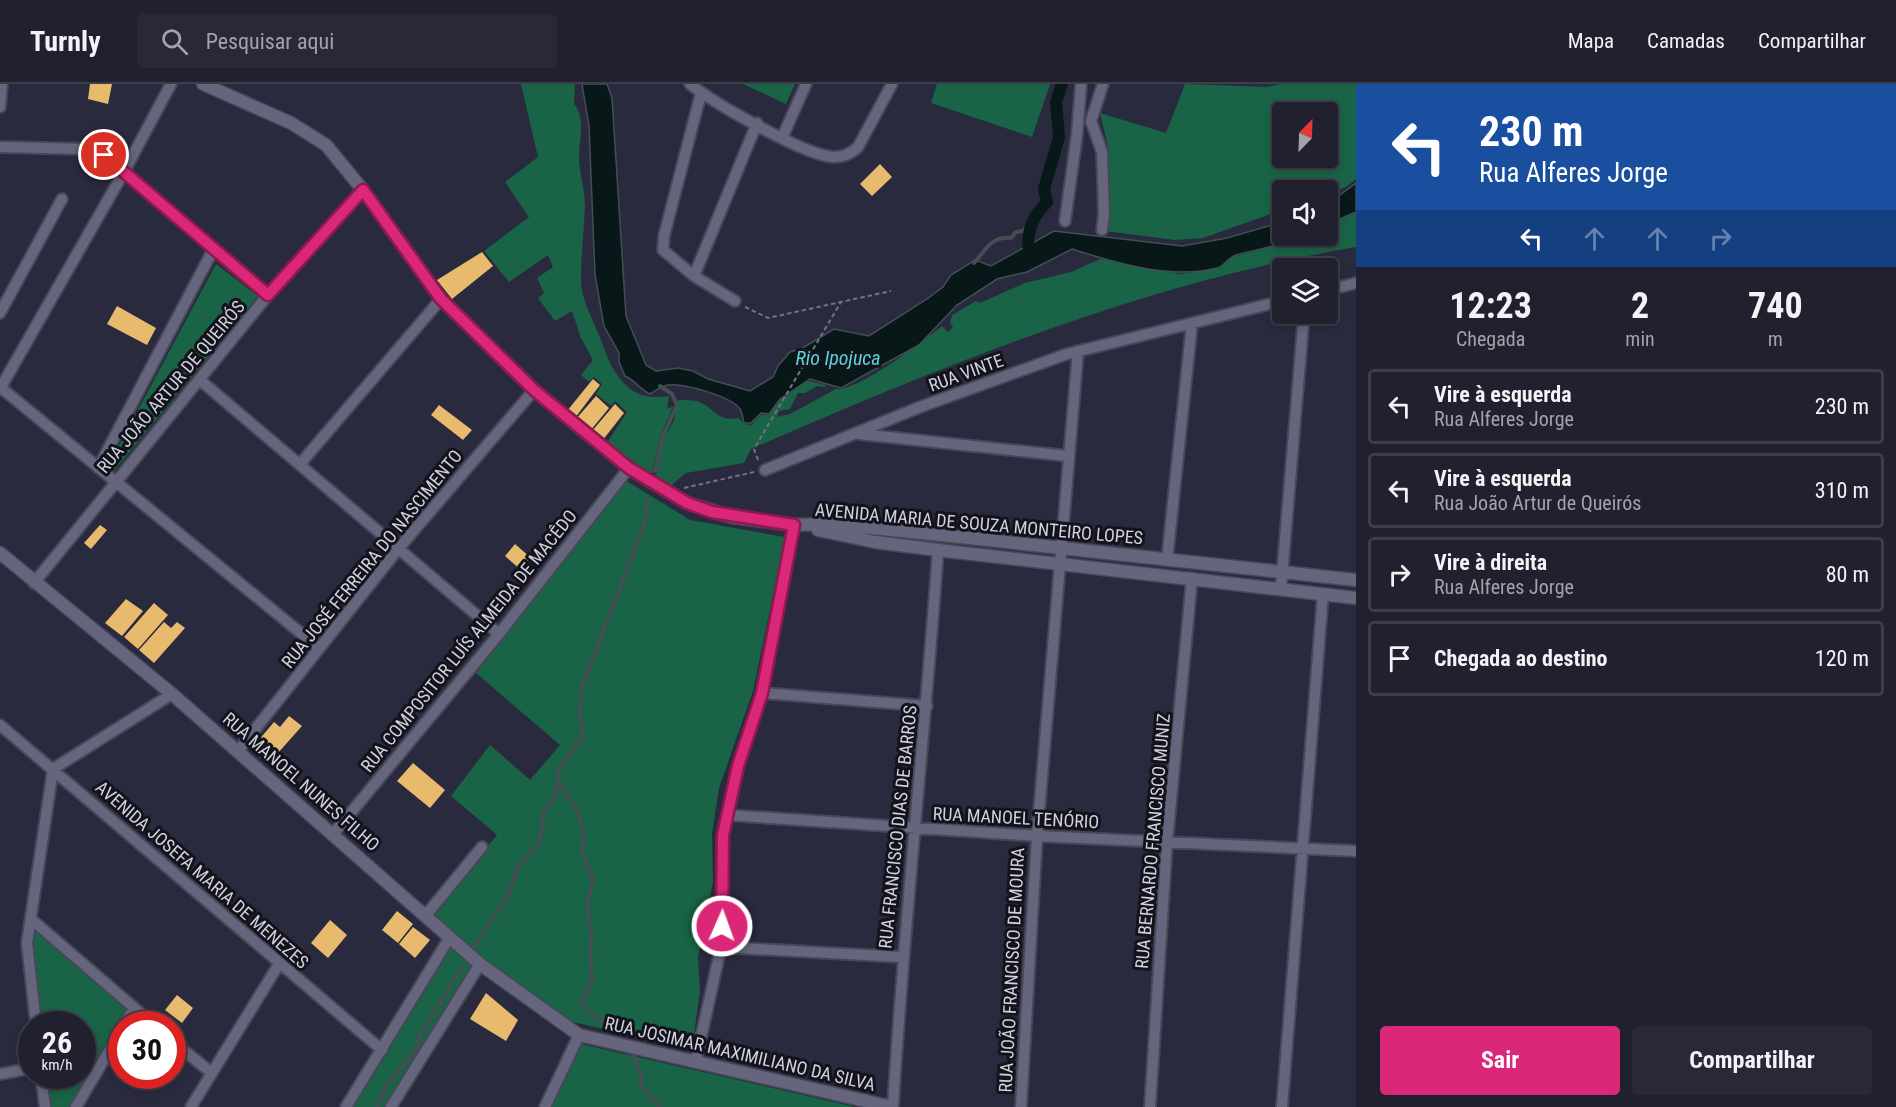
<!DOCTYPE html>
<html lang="pt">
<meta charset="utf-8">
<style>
:root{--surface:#20202e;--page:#282836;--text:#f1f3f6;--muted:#a2a3aa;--line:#3d3e4a;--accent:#db2777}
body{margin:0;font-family:"Roboto Condensed",sans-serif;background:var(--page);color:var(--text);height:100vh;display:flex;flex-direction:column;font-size:22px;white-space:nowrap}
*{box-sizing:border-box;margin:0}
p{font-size:20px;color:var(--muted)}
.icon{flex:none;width:33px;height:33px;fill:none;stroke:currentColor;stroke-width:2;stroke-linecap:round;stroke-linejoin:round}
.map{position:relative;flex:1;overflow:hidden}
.sheet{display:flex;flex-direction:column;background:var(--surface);width:540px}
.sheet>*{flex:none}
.hud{background:#1a4fa0;color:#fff;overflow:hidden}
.needle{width:39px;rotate:23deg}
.buttons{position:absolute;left:1272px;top:18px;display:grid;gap:12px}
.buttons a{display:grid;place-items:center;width:66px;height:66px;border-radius:6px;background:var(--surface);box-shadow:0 3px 9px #0003,0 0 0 2px var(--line);font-size:30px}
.speed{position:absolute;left:18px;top:927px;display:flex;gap:12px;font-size:30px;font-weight:700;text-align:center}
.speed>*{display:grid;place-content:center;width:78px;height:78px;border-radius:50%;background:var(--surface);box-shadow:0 3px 9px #0003,0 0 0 2px var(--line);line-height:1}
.speed small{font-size:15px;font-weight:400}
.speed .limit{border:9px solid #d22;background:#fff;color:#111}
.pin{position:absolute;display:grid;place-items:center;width:51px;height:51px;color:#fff;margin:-26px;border:3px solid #fff;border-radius:50%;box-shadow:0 2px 6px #0007}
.me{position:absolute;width:66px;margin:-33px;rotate:2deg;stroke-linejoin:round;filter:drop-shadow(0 0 4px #0008)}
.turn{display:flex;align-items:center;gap:21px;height:126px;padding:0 24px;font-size:27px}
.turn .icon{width:78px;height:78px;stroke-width:2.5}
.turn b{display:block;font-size:42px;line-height:51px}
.lanes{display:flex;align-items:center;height:57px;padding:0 24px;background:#0003;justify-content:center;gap:30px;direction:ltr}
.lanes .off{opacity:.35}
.eta{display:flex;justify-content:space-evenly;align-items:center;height:102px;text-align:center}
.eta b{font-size:36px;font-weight:700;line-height:42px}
.button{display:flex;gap:12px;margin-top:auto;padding:12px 24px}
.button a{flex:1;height:69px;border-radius:6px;background:var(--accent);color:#fff;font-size:24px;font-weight:700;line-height:69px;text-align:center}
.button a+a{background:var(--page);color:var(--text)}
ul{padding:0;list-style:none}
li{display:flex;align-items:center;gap:18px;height:75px;margin:0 12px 9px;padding:0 12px;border:3px solid var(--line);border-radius:6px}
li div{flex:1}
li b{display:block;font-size:22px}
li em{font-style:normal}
header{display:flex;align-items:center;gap:36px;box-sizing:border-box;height:84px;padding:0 30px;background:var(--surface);border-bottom:2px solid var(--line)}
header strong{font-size:28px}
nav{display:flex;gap:33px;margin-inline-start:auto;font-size:21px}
.search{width:420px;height:54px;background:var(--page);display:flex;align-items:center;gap:15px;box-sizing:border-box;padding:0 21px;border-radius:6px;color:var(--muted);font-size:22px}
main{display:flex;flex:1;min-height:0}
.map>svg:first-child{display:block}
</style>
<header>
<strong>Turnly</strong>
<div class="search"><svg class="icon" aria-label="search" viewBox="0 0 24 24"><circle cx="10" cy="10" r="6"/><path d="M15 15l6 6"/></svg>Pesquisar aqui</div>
<nav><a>Mapa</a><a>Camadas</a><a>Compartilhar</a></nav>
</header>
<main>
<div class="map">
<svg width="1356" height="1023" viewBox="0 0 1356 1023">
<rect width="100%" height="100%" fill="#2a2a3e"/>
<path fill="#196346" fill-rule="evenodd" d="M521,0H575L574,20C586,34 579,56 579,72C579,89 585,105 585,122C584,146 581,171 581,195C581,218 595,238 602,259C614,292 629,319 669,312L667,324L673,323L661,351L651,393L607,359L627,328L615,317L611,322L596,310L602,300L594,293L589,298L581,291L593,276L581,254L572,227L555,237L538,214L544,209L537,194L553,183L548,171L509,198L484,167L529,133L505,98L538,73Z
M743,0H795L786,20Z
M937,0H1050L1032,53L931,19Z
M1185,0L1267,3L1281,0H1356V95L1346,103L1328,111V106H1282V126L1203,154L1175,156L1105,147L1108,63L1100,29L1166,49ZM1282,28H1328V74H1282Z
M1356,129V163C1146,199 946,280 751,365L744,379L686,389L668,404L655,396L664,354L674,336L678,316C683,316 691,316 697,317C716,324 715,338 739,334L744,340L751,341L761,331H769L780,316L805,298L809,297L826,301L825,303L817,302L805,309H798L790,325L779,327L777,333L790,330L836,305C859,307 923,257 942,242L948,248L953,243L950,239L952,231L976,217L980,219L1025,199L1071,188L1100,175L1181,190L1220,184L1233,173L1291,158L1305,152H1328V141Z
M216,180L258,212L114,387L107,384Z
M625,396L690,436L785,453L753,607L719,704L712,750L713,798L698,873L700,907L692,965L564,936L482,876L431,831L497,751L451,712L490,661L530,696L560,661L476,589Z
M34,843L127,926L72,1023H48L44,992H82V940H38L30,860Z
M450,862L473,881L384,1023H351Z
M581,960L855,1023H547Z"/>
<path fill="#081718" stroke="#444f54" stroke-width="1.5" d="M582,0H607L612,14L626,232L646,281L656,287L678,284L693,287L708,295L750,307L773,293L778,282L790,268L801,265L834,245L869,252L927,215L943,203L951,191L975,176L991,182L1054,147L1182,162L1227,154L1282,138V152H1303C1282,162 1258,165 1236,171C1228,173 1225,182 1217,184C1171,196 1116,179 1072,165L1027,188L997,195L957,221L919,261L841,304L810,295L780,315L769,330L761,329L751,339H744C743,335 742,328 740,325C731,312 683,299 668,301C662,302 655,307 650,310C639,305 635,296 625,292L619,278V269L604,242L595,191L589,42Z
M1356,99V128L1328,140V120Z"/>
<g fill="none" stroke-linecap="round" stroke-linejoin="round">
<path stroke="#444f54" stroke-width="4" d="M974,179C986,166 991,152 1011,154L1016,148L1023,147L1032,137
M655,387L663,352L677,321L672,310L660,302
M560,700L579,731L584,752L582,767L593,796L588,819L589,839L592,846L590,861L592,898L581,919L592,931L621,947
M473,864L509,809L518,783L540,758L544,728L556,711L559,685L583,652L580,630L582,603L645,438L648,415
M632,967L641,991L642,1003L660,1023
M377,1023L387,1001L416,964L421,949L462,884"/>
<path stroke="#081718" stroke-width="12" d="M1029,166C1026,147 1033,132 1047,118L1044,105L1059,53L1056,18L1062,0"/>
</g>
<path fill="#e8ba6e" d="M90,0H112L108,20L88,15Z
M880,80L892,93L872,112L860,100Z
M482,168L493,182L452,215L437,196Z
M117,222L156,244L147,261L107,240Z
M593,295L600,301L575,334L567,327Z
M596,312L609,324L590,347L576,335Z
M615,320L624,329L602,357L592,347Z
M439,321L472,346L463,356L431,331Z
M100,441L107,446L91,465L84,459Z
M515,460L531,474L521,486L505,472Z
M126,515L143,527L122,552L105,539Z
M154,519L168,531L138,565L124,553Z
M164,538L171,544L177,538L185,544L154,579L139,566Z
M289,632L302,642L270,678L253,663L274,638L280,643Z
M413,679L445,706L430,724L397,697Z
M397,827L413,840L398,859L382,846Z
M330,836L347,851L328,874L311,859Z
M413,843L430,856L415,874L399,860Z
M486,909L518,936L506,957L470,935Z
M177,911L193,924L182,939L165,926Z"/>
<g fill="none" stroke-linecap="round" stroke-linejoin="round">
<defs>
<path id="minor" d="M690,0C714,19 805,72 834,73C844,73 851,70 858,63L892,0
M701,9L664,152L663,166L694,192L735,217
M0,23L2,0
M782,54L806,0
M0,63L85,65L104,71L268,211
M1065,137L1077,51L1081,0
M1102,146L1104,130L1102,68L1091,37L1103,0
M694,192L757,39
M1328,206L1356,199
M0,229L62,115
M200,296L499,550
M0,303L319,564
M1,303L125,86L171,0
M859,350L1068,372
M300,380L441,215
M98,384L213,166
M765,386L920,323L1067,270L1282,217
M1167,476L1192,239
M34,499L268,211L363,106
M1281,504L1304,230
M762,609L927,622
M0,641L382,966
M238,667L399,464L534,306
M727,731L1037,752L1356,767
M334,749L499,550L629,384
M426,831L482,763
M31,835L153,940
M721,863L902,873
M36,940L27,859L53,685L172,610
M124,940L134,925
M172,957L212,989
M696,976L721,863L723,751L738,683L762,609L794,441
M0,990L32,984
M41,992L45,1023
M76,1023L122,945
M191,1023L279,880
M346,1023L450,853
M391,1023L480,880
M545,1023L579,951
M893,1023C904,837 925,652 938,466
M1021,1023L1037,752L1078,267
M1150,1023L1167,758L1192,494
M1282,1023L1323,510"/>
<path id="tertiary" d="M203,0L291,39L326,61L363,106L441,215L534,306L629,384L687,419L732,433L794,441L828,440L923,449L1356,496
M818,446L875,458L938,466L1356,514
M0,469L172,610L480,880L579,951L892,1023"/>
</defs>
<use href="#minor" stroke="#474758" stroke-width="14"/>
<use href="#tertiary" stroke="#474758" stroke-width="15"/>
<path stroke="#727283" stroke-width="2" stroke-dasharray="4.5 3" stroke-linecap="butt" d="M745,223L768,234L891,207
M758,376L754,365L841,218
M684,404L754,388"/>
<use href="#minor" stroke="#65667d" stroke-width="10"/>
<use href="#tertiary" stroke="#65667d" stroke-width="12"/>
</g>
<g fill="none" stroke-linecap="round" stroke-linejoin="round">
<defs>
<path id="route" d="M104,71L268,211L363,106L441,215L534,306L629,384L687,419L712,428L794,441L762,609L738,682L723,751L722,842"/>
</defs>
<use href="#route" stroke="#8e194d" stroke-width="15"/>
<use href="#route" stroke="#db2777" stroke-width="10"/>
</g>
<g text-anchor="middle" stroke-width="6" stroke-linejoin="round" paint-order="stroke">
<g font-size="18" fill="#d1d1df" stroke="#13131c">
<text transform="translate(966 289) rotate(-20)" y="6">RUA VINTE</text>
<text transform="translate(171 303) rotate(-50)" y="6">RUA JOÃO ARTUR DE QUEIRÓS</text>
<text transform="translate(979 440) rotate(5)" y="6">AVENIDA MARIA DE SOUZA MONTEIRO LOPES</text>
<text transform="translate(372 475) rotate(-51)" y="6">RUA JOSÉ FERREIRA DO NASCIMENTO</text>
<text transform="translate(469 557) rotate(-51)" y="6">RUA COMPOSITOR LUÍS ALMEIDA DE MACÊDO</text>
<text transform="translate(301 698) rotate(41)" y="6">RUA MANOEL NUNES FILHO</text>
<text transform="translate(1016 734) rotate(3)" y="6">RUA MANOEL TENÓRIO</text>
<text transform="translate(898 743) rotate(-84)" y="6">RUA FRANCISCO DIAS DE BARROS</text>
<text transform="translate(1153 757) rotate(-85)" y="6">RUA BERNARDO FRANCISCO MUNIZ</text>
<text transform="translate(202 791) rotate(41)" y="6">AVENIDA JOSEFA MARIA DE MENEZES</text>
<text transform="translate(1012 886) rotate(-87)" y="6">RUA JOÃO FRANCISCO DE MOURA</text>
<text transform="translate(740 970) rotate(13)" y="6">RUA JOSIMAR MAXIMILIANO DA SILVA</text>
</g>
<g font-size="20" font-style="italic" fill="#57d5d7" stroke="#13131c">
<text x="838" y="281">Rio Ipojuca</text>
</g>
</g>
</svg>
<div class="buttons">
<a><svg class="needle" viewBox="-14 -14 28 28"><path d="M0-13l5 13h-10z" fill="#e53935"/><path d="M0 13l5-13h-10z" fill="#a2a3aa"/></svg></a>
<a><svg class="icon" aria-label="sound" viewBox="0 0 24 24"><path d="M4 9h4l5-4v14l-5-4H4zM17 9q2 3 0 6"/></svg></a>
<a><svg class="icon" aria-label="layers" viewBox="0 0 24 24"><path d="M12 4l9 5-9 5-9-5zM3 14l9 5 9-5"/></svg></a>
</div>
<div class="speed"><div>26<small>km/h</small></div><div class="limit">30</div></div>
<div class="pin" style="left:104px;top:71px;background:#d93025"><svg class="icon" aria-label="arrive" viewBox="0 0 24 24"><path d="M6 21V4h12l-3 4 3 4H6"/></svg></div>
<svg class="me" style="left:722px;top:842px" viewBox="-20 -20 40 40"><circle r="17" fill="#db2777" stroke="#fff" stroke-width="3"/><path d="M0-11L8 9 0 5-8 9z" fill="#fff"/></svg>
</div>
<section class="sheet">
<div class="hud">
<div class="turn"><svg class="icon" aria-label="left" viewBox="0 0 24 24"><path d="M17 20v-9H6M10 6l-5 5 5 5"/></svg><div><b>230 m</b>Rua Alferes Jorge</div></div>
<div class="lanes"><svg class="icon" aria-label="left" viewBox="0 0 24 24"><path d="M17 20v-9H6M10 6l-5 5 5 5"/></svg><svg class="icon off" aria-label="ahead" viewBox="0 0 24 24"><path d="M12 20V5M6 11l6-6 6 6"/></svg><svg class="icon off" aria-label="ahead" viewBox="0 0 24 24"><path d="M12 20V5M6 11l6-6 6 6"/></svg><svg class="icon off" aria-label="right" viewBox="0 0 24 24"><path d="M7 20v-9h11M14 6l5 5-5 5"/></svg></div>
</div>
<div class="eta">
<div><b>12:23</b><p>Chegada</p></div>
<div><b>2</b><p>min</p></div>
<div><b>740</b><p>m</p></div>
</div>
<ul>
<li><svg class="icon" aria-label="left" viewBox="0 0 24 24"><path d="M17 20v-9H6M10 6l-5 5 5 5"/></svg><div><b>Vire à esquerda</b><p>Rua Alferes Jorge</p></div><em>230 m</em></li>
<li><svg class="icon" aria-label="left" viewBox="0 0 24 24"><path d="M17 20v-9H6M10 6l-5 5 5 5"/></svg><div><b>Vire à esquerda</b><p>Rua João Artur de Queirós</p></div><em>310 m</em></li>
<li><svg class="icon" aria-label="right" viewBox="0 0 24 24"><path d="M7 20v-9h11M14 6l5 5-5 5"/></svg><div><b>Vire à direita</b><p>Rua Alferes Jorge</p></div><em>80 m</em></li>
<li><svg class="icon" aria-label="arrive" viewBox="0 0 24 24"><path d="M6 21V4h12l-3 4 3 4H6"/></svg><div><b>Chegada ao destino</b></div><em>120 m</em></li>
</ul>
<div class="button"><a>Sair</a><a>Compartilhar</a></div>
</section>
</main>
